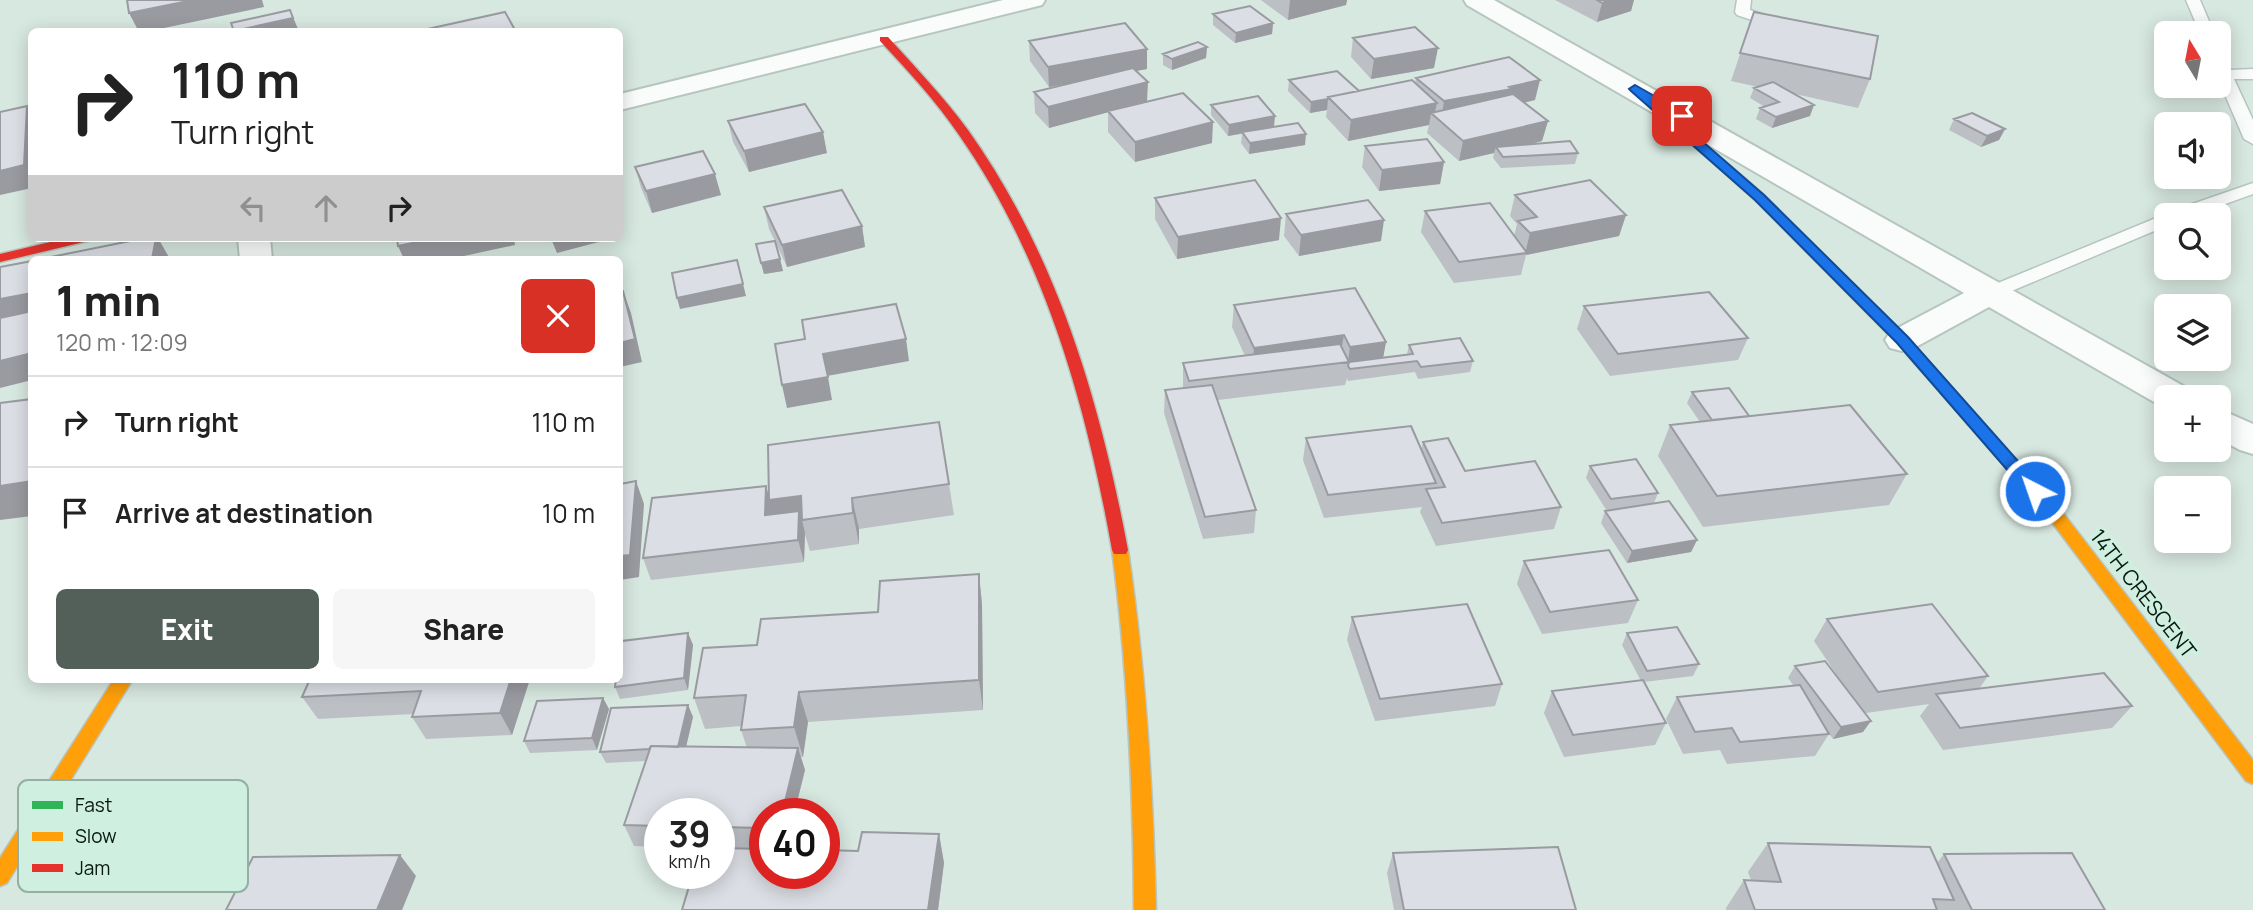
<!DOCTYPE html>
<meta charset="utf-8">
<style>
:root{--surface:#fff;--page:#f6f6f6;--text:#222;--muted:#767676;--line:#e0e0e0;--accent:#526059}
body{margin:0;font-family:Manrope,sans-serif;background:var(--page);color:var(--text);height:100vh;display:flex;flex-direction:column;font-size:26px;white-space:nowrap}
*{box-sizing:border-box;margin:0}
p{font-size:23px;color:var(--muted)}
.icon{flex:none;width:38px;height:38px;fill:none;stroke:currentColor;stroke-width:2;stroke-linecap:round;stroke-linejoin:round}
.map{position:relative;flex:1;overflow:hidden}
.drawer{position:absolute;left:28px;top:256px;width:595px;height:427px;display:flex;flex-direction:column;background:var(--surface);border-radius:10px;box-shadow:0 4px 18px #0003}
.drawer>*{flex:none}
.hud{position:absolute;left:28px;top:28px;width:595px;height:214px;border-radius:10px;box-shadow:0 4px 18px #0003;background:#fff;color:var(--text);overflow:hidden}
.needle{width:46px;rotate:350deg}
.tools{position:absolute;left:2154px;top:21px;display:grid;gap:14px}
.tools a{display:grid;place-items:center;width:77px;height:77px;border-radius:10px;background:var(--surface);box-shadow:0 4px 18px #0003;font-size:35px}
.speed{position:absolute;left:644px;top:798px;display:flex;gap:14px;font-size:35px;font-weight:700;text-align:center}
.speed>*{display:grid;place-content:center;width:91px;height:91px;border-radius:50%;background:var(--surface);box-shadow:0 4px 18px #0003;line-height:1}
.speed small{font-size:18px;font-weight:400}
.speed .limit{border:10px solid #d22;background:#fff;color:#111}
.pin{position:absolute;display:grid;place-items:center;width:60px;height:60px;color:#fff;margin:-30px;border-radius:14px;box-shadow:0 4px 10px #0006}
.me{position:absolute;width:77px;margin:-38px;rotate:319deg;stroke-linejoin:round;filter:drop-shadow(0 0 5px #0008)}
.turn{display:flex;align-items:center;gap:24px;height:147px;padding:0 28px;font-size:32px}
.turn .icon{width:91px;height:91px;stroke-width:2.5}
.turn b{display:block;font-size:49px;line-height:60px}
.lanes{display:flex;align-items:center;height:66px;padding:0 28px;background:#0003;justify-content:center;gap:35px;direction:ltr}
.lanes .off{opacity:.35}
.round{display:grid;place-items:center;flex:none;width:74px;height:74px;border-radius:10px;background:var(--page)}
.head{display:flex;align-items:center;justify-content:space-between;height:119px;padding:0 28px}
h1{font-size:42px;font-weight:800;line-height:52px}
.button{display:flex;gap:14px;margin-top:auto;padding:14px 28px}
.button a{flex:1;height:80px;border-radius:10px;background:var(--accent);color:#fff;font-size:28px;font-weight:800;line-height:80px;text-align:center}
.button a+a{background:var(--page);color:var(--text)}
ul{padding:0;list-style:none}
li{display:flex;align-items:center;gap:21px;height:91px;padding:0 28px;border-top:2px solid var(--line)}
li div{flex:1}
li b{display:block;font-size:26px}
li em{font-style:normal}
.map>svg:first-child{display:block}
</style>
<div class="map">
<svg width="2253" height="910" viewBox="0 0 2253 910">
<rect width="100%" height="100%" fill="#d7e8e0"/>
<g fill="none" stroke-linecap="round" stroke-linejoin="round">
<defs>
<path id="lane" d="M1737,0H1751L1750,10L1786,22L1789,25L1781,30L1737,15L1735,12Z
M2186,0H2200L2214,33H2200Z
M2219,58L2225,60L2230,70L2253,69V79H2234L2253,120V144L2244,139L2219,81Z
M2253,183V194L2195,215H2170L2172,211Z
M2166,214L2169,215H2166V226L1995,298H1981L1978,294L1981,290Z"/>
<path id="street" d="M1003,0H1045L1042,5L620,110V94Z
M1464,0H1494L2187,388L2192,397H2166V407L2161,406L1989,307L1914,348L1902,351L1890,348L1885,340L1890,332L1964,293L1467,5Z
M238,238H270L272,259H240Z
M2219,409L2253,424V454L2240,450L2219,439Z"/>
<path id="fast" d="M1635,85L1764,195L1907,337L1990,430L1993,434L1990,438H1980L1897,343L1756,201L1631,90L1629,88Z"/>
<path id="slow" d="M1985,429L1990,430L2057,505L2253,760V784L2246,781L2045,513L1980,438L1977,434L1980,430Z
M1120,544L1126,546L1128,550C1146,670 1153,789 1156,910H1134C1133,789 1128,670 1112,550L1114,546Z
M114,679H133L7,883L0,886V858Z"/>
<path id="jam" d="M880,37H888C915,67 944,97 968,130C1057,255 1100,401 1128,550L1126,554H1114L1112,550C1086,404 1045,258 959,135C936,101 908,71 880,41Z
M67,238H90L88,241L0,262V254Z"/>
</defs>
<use href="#lane" stroke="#b7c5bf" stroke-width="3"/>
<use href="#street" stroke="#b7c5bf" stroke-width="4"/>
<use href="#fast" stroke="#b7c5bf" stroke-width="3"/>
<use href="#slow" stroke="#b7c5bf" stroke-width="3"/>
<use href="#jam" stroke="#b7c5bf" stroke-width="3"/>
<use href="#lane" fill="#f9fcfa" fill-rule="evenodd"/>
<use href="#street" fill="#f9fcfa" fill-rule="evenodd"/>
<use href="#fast" fill="#30b455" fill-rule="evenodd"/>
<use href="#slow" fill="#ff9f0a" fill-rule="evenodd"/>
<use href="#jam" fill="#e5322d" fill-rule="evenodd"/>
</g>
<path fill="#bcbfc4" d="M1261,0H1347L1346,5L1288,20Z
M1555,0H1634L1631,11L1597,22Z
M1754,12L1870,79L1858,108L1795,94L1810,116L1772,128L1756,119L1760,108L1765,107L1750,98L1754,88L1758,87L1731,81Z
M1213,14L1273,23L1272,34L1235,43L1213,25Z
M1353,38L1434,68L1371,79L1351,57Z
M1029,41L1147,49V69L1136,71L1147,102L1212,143L1135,162L1108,132V112L1049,128L1035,113L1034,92L1070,83L1049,87L1030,61Z
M1207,47L1206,58L1172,70L1163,65V54Z
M1416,78L1535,100L1524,103L1548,121L1542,141L1530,144L1578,153L1575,164L1501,168L1493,158L1494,153L1459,161L1427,133L1429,125L1348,141L1326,117L1327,110L1310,113L1288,91L1289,80L1359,91L1415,84Z
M1211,105L1274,127L1305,145L1249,154L1241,143L1242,134L1228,136L1211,115Z
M1954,119L2005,129L1999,140L1981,147L1949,130Z
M728,121L827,153L749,172L733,142Z
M1365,146L1444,162L1440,184L1379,191L1362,167Z
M635,167L721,195L652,213L641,188Z
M1515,195L1626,215L1619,236L1526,255L1521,275L1454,283L1421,232L1425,211L1514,236L1517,224L1510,216Z
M1155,198L1279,240L1177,259L1155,219Z
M764,207L862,226L865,247L787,267L776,243L783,271L764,274L756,244L775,241L769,229Z
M1286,214L1381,241L1299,256L1284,236Z
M1234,305L1386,342L1383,357L1407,354L1409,345L1473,361L1470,372L1418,379L1415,372L1348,381L1347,378L1345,385L1218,400L1256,510L1254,533L1203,539L1164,413L1165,390L1183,388V363L1245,356L1232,327Z
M1584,306L1748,338L1738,360L1610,376L1577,329Z
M1692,392L1749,416L1907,474L1889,505L1703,527L1658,456L1670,425L1700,422L1687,403Z
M1306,438L1421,450L1423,442L1465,471L1561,507L1554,529L1436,546L1420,512L1422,507L1324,518L1303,460Z
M1590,466L1658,493L1654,503L1697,540L1691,552L1627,563L1601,523L1605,511H1607L1586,478Z
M949,484L954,515L859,529V544L810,551L803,528L805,533L804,562L651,580L643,558L766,486L768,493Z
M1524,561L1638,600L1628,623L1542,634L1517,584Z
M979,574L982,605L983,710L808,722L803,757H801L805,770L794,814H765V873H824V850L858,851L862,832L939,834L944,863L938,910H682L693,873H719V814H660V847L634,846L624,825L645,761L606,763L600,752L611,708L688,705L693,717L686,747L747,748L741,730V726L705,729L694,698L703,648L757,645L761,619L878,612L880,581Z
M1352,617L1502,684L1495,706L1375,721L1347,640Z
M1827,619L1988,676L1979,689L2132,706L2112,728L1943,750L1920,716L1929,704L1866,713L1863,732L1833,739L1827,731L1829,734L1815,756L1727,764L1720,750L1683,754L1666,719L1677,697L1794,686L1788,678L1795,666L1838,677L1814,641Z
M688,633L693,645L688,690L620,699L615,687Z
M1627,633L1699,664L1693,676L1644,682L1666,723L1655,745L1564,757L1544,713L1552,691L1641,681L1622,645Z
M529,682L512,735L426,739L412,717L413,714L318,719L302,697Z
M603,698L609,709L597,750L530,753L524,741Z
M1768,843L1937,863L1944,854L2105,910H1726V908L1744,880H1751L1748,872Z
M1393,853L1576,910H1394L1387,873Z"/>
<path fill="#999ba0" d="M193,0H262L264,7L145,32H139L129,13Z
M1290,0H1347L1346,5L1288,20Z
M1610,0H1634L1631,11L1597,22L1602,3Z
M290,10L298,29L285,32L234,31Z
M1273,23L1272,34L1235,43L1236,33Z
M1207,47L1206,58L1172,70V59Z
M1438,48L1434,68L1371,79L1374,59Z
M1147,49V69L1049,87L1048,67Z
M1540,80L1535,100L1441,121L1444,101Z
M1148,82L1147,102L1049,128L1048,107Z
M1328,99L1327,110L1310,113L1311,102Z
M1437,103L1434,116L1431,113L1429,125L1348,141L1351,120Z
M1814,105L1810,116L1772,128L1776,117Z
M27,106L32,113V188L0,195V171Z
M1275,116L1274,127L1228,136L1229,125Z
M1548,121L1542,141L1499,152L1496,147L1494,153L1459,161L1463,141Z
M1213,122L1212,143L1135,162V142Z
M2005,129L1999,140L1981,147L1987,136Z
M823,132L827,153L749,172L744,151Z
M1306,134L1305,145L1249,154L1250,143Z
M1444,162L1440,184L1379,191L1382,170Z
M715,174L721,195L652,213L646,191Z
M1626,215L1619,236L1526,255L1527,253L1525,254L1530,233Z
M1281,218L1279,240L1177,259L1178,237Z
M1384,220L1381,241L1299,256L1301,235Z
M862,226L865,247L787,267L782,245Z
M156,238H158L170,259H152Z
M437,238H514L515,245L450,259H404L398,246Z
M565,238H609L610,239L557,253L552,241Z
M780,259L783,271L764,274L761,263Z
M743,284L746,296L680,309L677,298Z
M623,291L631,313L642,362L620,367V343Z
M32,293V328L0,334V299Z
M1344,335L1340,357L1252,370L1254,348Z
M906,339L909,361L827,376L823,354Z
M1386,342L1382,364L1348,362L1350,347Z
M32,353V380L0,388V361Z
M828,377L832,400L787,408L782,385Z
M32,481V516L0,520V486Z
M636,481L644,504L639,577L620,580V556Z
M766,486L770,500L801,496L802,520L805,533L804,562L798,540L765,515Z
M852,498L859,529V544L853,513Z
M1697,540L1691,552L1627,563L1632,551Z
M979,574L982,605L983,710L979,680Z
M688,633L693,645L688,690L684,678Z
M511,679H527L529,682L512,735L500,713Z
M799,692L808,722L803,757L794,727Z
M603,698L609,709L597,750L592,738Z
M688,705L693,717L683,760L678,748Z
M1871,721L1863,732L1833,739L1841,727Z
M798,748L805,770L794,814H782Z
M939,834L944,863L938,910H928Z
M400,855L416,876L402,910H377Z"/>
<path fill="#dbdee4" stroke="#999ba0" stroke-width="2" d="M127,0H193L129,13Z
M1597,0H1610L1602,3Z
M1250,6L1273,23L1236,33L1213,14Z
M290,10L293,18L234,31L231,23Z
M505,12L515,30L509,32H414Z
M1754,12L1878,36L1870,79L1740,53Z
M1125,23L1147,49L1048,67L1029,41Z
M1415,27L1438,48L1374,59L1353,38Z
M1198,42L1207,47L1172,59L1163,54Z
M1509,57L1540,80L1509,87L1512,89L1444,101L1416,78Z
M1133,68L1148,82L1048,107L1034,92Z
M1337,71L1359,91L1328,97V99L1311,102L1289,80Z
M1412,80L1437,103L1351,120L1328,97Z
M1773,82L1814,105L1776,117L1760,108L1779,102L1754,88Z
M1183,93L1213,122L1135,142L1108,111Z
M1513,94L1548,121L1463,141L1431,113Z
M1258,96L1275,116L1229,125L1211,105Z
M805,104L823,132L744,151L728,121Z
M27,106L24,165L0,171V112Z
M1972,113L2005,129L1987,136L1954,119Z
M1298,123L1306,134L1250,143L1242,132Z
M1427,139L1444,162L1382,170L1365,146Z
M1570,141L1578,153L1503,157L1496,147Z
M703,151L715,174L646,191L635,167Z
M1255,180L1281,218L1178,237L1155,198Z
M1590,180L1626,215L1530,233L1518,221L1537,217L1515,195Z
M842,190L862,226L782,245L764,207Z
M1368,200L1384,220L1301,235L1286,214Z
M1490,203L1527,253L1459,262L1425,211Z
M145,238H156L152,259H41Z
M397,238H437L398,246Z
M552,238H565L552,241Z
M775,241L780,259L761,263L756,244Z
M737,260L743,284L677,298L672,273Z
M32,261V293L0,299V267Z
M1355,288L1386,342L1350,347L1344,335L1254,348L1234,305Z
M620,291H623L635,339L620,343Z
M1709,292L1748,338L1618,354L1584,306Z
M896,304L906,339L823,354L828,377L782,385L775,344L805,339L802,320Z
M32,311V353L0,361V318Z
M1460,338L1473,361L1421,367L1417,361L1350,369L1348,366L1349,362L1413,354L1409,345Z
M1340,344L1349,362L1189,381L1183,363Z
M1212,385L1256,510L1205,517L1165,390Z
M1729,388L1749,416L1712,420L1692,392Z
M32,399V481L0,486V403Z
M1850,405L1907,474L1717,496L1670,425Z
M939,422L949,484L852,498L853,513L802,520L801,496L769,500L768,445Z
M1411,426L1436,483L1328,495L1306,438Z
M1448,438L1465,471L1535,461L1561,507L1442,523L1426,489L1445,487L1423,442Z
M1636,459L1658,493L1611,499L1590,466Z
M636,481L630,555L620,556V484Z
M766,486L765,515L799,511L798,540L643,558L652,498Z
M1669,501L1697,540L1632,551L1605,511Z
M1609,550L1638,600L1550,612L1524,561Z
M979,574V680L799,692L794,727L741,730L746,695L694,698L703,648L757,645L761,619L878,612L880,581Z
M1467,604L1502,684L1380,699L1352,617Z
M1932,604L1988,676L1878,692L1827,619Z
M1677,627L1699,664L1647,671L1627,633Z
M688,633L684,678L615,687L616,679H620V657L622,641Z
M1825,661L1871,721L1841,727L1795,666Z
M2104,673L2132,706L1960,728L1936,694Z
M310,679H511L500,713L412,717L421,691L302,697Z
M1643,680L1666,723L1573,735L1552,691Z
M1800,685L1829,734L1740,742L1732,728L1695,732L1677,697Z
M603,698L592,738L524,741L537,701Z
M688,705L678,747L651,746L649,749L600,752L611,708Z
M651,746L798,748L782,814H765V828L719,827V814H660V826L624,825Z
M862,832L939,834L928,910H682L693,873H719V848L765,849V873H824V850L858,851Z
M1768,843L1930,847L1954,900L1933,899L1937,910H1755L1744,880L1781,882Z
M1558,847L1576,910H1404L1393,853Z
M2072,853L2105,910H1972L1944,854Z
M400,855L377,910H226L253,857Z"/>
<path fill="#1a73e8" stroke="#114b97" stroke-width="2" d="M1635,85L1686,114V118L1672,115L1764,195L1908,337L2040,486L2043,491L2040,495H2029L1897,343L1755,200L1631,91L1629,89Z"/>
<g text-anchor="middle" stroke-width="7" stroke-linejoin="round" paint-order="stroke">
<g font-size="21" fill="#0a1611" stroke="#cff0e1">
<text transform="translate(2143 594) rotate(52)" y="7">14TH CRESCENT</text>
</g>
</g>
<rect x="18" y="780" width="230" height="112" rx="10" fill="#cff0e1" stroke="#94afa3" stroke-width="2"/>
<rect x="32" y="801" width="31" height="8" fill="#30b455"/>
<rect x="32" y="832" width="31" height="9" fill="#ff9f0a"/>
<rect x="32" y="864" width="31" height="8" fill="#e5322d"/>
<g font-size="19" fill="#0a1611">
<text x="75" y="812">Fast</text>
<text x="75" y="843">Slow</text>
<text x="75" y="875">Jam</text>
</g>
</svg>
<div class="tools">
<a><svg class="needle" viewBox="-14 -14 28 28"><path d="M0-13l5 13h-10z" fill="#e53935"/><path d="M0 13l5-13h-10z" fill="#767676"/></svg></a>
<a><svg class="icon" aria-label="sound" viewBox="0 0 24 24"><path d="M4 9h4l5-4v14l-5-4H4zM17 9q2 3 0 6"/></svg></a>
<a><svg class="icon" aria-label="search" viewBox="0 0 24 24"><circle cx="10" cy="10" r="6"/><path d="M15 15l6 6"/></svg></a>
<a><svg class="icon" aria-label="layers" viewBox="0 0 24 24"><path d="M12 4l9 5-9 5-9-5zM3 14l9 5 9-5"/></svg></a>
<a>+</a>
<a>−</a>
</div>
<div class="speed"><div>39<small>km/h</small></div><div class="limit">40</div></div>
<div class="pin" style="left:1682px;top:116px;background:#d93025"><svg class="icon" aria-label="arrive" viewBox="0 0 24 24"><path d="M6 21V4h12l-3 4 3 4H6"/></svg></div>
<svg class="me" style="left:2035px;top:491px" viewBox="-20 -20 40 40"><circle r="17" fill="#1a73e8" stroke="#fff" stroke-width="3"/><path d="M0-11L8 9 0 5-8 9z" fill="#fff"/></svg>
<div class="hud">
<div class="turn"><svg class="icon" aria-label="right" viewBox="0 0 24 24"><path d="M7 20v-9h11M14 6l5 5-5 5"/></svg><div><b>110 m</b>Turn right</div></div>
<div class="lanes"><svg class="icon off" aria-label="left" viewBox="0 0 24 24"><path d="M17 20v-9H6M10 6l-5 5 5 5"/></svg><svg class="icon off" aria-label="ahead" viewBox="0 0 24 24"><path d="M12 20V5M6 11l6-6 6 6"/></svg><svg class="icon" aria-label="right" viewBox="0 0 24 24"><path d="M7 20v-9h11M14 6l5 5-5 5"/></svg></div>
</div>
<section class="drawer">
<div class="head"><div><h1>1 min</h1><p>120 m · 12:09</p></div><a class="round" style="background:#d93025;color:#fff"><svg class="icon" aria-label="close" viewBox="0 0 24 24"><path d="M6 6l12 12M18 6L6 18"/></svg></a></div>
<ul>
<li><svg class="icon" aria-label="right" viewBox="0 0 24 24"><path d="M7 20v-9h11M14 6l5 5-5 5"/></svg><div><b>Turn right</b></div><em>110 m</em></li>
<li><svg class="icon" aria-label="arrive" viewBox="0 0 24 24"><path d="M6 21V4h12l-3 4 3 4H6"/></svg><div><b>Arrive at destination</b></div><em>10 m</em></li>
</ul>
<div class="button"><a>Exit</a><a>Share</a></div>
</section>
</div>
